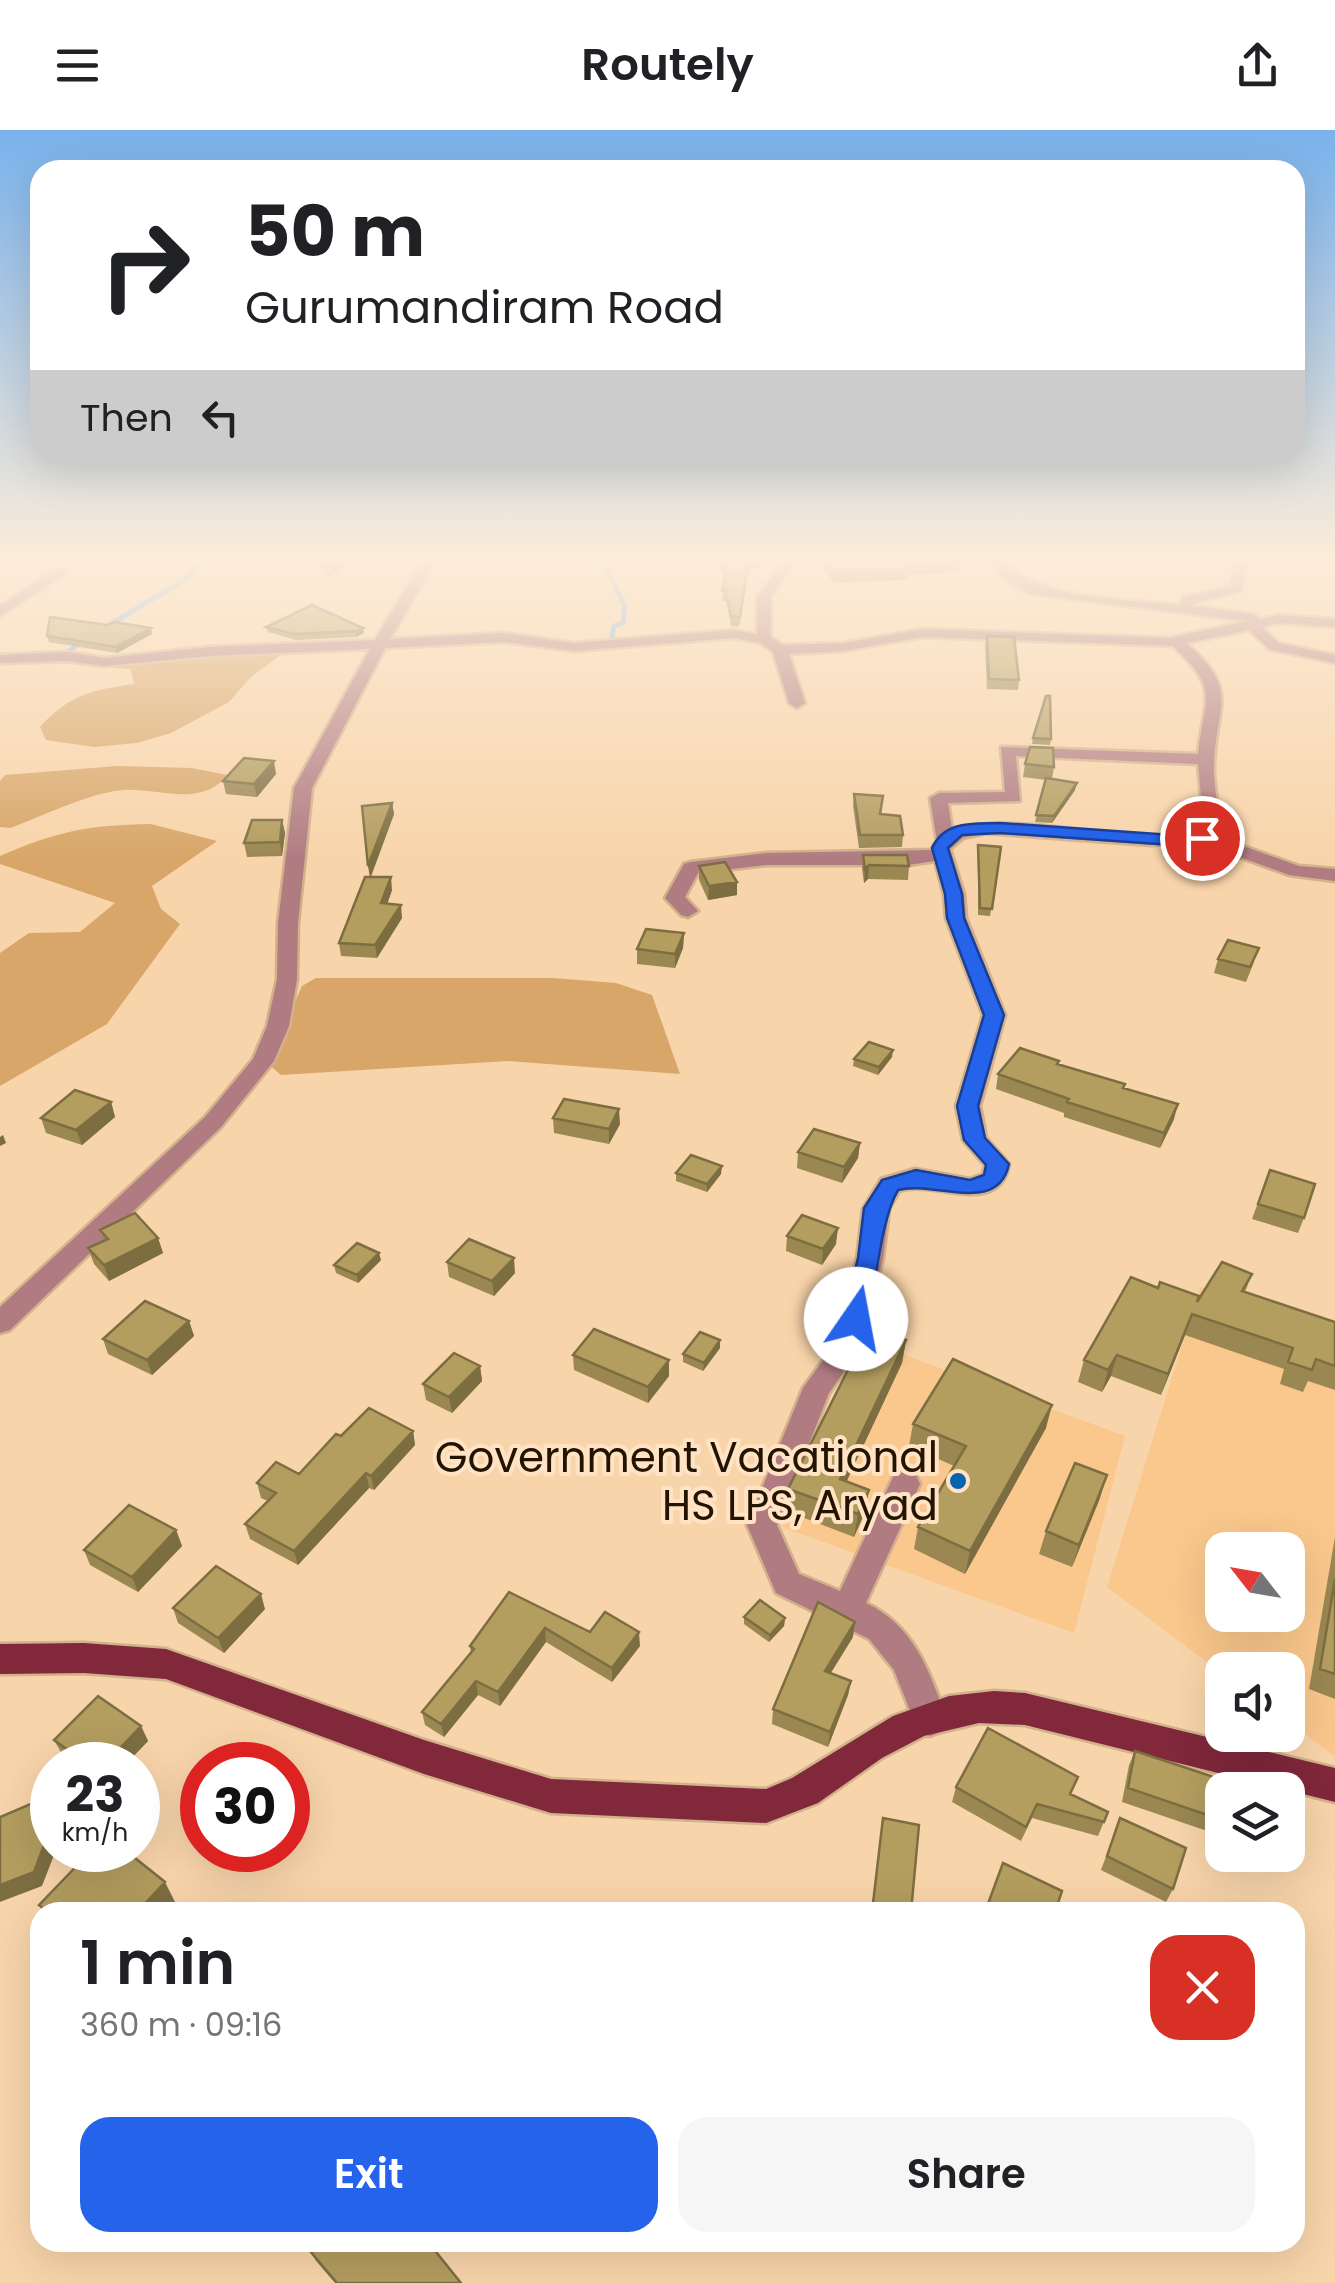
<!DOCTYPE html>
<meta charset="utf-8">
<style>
:root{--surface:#fff;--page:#f6f6f6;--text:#202124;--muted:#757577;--accent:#2563eb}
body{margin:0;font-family:Poppins,sans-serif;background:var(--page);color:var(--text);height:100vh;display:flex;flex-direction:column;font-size:38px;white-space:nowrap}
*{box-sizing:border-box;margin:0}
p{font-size:32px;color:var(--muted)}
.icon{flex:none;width:55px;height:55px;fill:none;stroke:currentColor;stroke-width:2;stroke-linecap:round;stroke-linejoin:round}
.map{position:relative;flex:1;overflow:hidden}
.panel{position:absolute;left:30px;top:1772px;width:1275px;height:350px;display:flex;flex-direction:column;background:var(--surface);border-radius:30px;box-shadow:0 10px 40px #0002}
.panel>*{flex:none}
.top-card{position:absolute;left:30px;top:30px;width:1275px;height:305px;border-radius:30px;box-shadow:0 10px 40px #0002;background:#fff;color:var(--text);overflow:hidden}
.needle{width:65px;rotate:301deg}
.tools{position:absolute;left:1205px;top:1402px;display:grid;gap:20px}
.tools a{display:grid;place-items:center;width:100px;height:100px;border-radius:20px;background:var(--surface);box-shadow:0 10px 40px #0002;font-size:50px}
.speed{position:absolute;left:30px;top:1612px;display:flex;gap:20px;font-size:50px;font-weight:700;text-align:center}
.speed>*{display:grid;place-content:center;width:130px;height:130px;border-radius:50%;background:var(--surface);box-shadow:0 10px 40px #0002;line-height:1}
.speed small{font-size:25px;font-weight:400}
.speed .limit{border:15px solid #d22;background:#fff;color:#111}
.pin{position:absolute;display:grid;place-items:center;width:85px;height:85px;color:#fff;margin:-42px;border:5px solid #fff;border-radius:50%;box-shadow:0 2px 10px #0007}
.me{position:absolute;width:110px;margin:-55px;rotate:12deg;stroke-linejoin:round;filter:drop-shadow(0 0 8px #0008)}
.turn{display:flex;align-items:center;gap:35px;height:210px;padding:0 50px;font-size:45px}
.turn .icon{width:130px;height:130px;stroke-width:2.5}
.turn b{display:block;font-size:70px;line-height:85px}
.then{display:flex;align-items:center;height:95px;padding:0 50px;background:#0003;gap:20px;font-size:38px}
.round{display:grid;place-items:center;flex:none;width:105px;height:105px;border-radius:30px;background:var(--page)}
.headline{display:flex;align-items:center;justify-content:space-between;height:170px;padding:0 50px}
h1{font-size:60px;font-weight:600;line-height:75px}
.cta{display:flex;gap:20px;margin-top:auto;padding:20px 50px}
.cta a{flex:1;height:115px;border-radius:30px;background:var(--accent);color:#fff;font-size:40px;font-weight:600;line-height:115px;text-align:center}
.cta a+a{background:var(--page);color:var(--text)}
header{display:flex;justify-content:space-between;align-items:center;height:130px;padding:0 50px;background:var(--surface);font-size:45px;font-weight:600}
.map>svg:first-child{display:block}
</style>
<header><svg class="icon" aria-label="menu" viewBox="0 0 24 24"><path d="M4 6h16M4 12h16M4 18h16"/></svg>Routely<svg class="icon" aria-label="share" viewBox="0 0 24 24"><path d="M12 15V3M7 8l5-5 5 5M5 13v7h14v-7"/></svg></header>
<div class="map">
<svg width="1335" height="2153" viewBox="0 0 1335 2153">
<rect width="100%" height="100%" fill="#f8d4aa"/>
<path fill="#fac88c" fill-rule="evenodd" d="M1200,1157L1335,1195V1627L1288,1591V1540L1222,1543L1107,1457ZM1222,1420H1288V1485H1222Z
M869,1212L1125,1306L1074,1503L782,1397Z"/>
<path fill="#d8a669" d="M282,524L251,547L229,572L171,603L137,613L94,617L46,610L40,597C69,565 91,560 134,554L131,539L114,538L119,534Z
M117,636L192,638L227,645C199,681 153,654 115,661C80,667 43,686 10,698L0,697V651L5,645Z
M151,694L217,711L152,756L161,779L180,794L107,894L0,956V823L29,803L80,802L115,773L0,734V726C58,701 88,695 151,694Z
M316,848H553L616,853L652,865L680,944L508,931L281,945L268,934L302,856Z"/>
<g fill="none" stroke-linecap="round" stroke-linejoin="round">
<path stroke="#73b0f1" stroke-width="5" d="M600,426L625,476L623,493L614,496L612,506
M109,495L184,450L207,426
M52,532L85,510"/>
<defs>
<path id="minor" d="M426,426H439L390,509L504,503L574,513L733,500L757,504V467L785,431L792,435L771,467V507L783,515L843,513L923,499L1170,508L1247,491L1031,464L1001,447L990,426H1003C1028,471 1130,469 1179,475L1183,467L1230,456L1235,431L1277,426L1246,436L1241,461L1194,473L1193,476L1253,484L1260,489L1278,485L1335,489V497L1278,493L1262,497L1279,513L1335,525V533L1269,519L1249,500L1187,513C1240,562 1217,571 1214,633C1213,656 1219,680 1222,703L1218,707L1299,736L1335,739V751L1289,745L1198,712L1152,715L986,703L963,708L950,719L964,764L966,788L1005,885L980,976L986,1008L1009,1034C999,1089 935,1049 899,1061L889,1079L883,1128L858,1222L829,1263L777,1395L799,1444L840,1461L894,1345L905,1342L916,1345L920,1354L866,1473C915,1496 930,1543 947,1590L942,1601L930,1606L918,1601L894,1540L869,1509L776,1463L747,1395L803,1258L831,1219L857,1128L863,1079L881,1049L915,1039L970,1049L983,1044L985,1035L963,1010L956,976L983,885L946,788L944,764L935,731L908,735H767L698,743L685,767L698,781L688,787L681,785L665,768L684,734L691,732L767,723L931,720L937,711L930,668L939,663L1005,662L1001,617L1198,624C1204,566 1221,561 1173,516L923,507L843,521L789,524L805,573L797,578L789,573L773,522L760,513L733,508L574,521L504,512L385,518L312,658L298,793L297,849L289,896L274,931L221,997L10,1200L0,1203V1177L205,987L253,929L267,896L277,849L278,793L294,658L370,519L209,526L105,536L67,531L0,533V525L67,522L105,528L209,517L375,510ZM1016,626L1198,634L1204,700C1123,720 1036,680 952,699L948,673L1020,671Z
M59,437L71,440L0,486V476Z"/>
<path id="major" d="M84,1513L166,1519L424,1610L551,1649L766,1659L792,1648L893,1586L949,1566L994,1561L1025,1563L1335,1638V1672L1025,1595L979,1593L924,1606L882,1628L818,1673L766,1693L551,1683L424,1644L166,1549L84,1543L0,1544V1514Z"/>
</defs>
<use href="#minor" stroke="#d2b18c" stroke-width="5"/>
<use href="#major" stroke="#d2b18c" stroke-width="5"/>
<use href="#minor" fill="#b07c82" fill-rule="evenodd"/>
<use href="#major" fill="#81283b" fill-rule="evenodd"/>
</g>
<path fill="#9a8752" d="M323,426H356L330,447L322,437L320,429Z
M713,426L767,427V437L749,438L739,497L731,496L726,471H722L724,449Z
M813,426H955L960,431L958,442L908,445L907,450L834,453Z
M266,497L363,498L364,503L356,507L296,510L268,502Z
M152,504L117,523L49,512L47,506Z
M987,506L1019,550L1018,560L987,559L985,516Z
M1033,608L1051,609L1050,615L1032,614Z
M1025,634L1054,637L1052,649L1075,660L1052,693L1035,692L1046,650L1023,647Z
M276,644L257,667L226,664L223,651Z
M854,664L881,684L903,705L902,717L859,718L853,676Z
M392,673L394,684L371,747L392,760L387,774L402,788L377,828L341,826L339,813L370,747Z
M282,690L285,703L282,726L247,727L244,713Z
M978,715L1001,717L990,786L978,785Z
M863,725L909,736L908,750L868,749L864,753L862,739Z
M699,736L737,752V765L708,770L699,750Z
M684,803L683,818L675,838L637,834V819Z
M1218,829L1254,832L1246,852L1214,843Z
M892,927L878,945L853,936L854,929Z
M1059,931V934L1124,958L1174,989L1160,1018L1064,987V983L996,959L998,944Z
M111,972L115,987L82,1015L46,1003L41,988Z
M553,988L620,994L609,1014L554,1003Z
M860,1013L858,1028L842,1053L797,1038L798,1022Z
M1270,1040L1304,1088L1298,1103L1252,1089Z
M676,1043L721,1044L707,1062L676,1051Z
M100,1100L158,1108L163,1123L109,1151L94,1134L88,1118L104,1111Z
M787,1106L836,1114L822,1135L786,1121Z
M381,1130L358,1153L336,1143L334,1135Z
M447,1132L515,1143L494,1166L449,1147Z
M1252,1144L1245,1162L1335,1192V1260L1308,1251L1303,1262L1280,1254L1284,1239L1185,1205L1161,1265L1111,1246L1102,1262L1078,1252L1084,1230Z
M189,1191L194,1206L152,1245L108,1224L103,1209Z
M906,1210L902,1233L846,1352L865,1382L854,1407L786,1381L788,1359Z
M720,1218L703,1241L683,1232V1224Z
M573,1225L669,1246L648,1273L574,1240Z
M480,1236L482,1251L452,1283L426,1270L423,1254Z
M913,1294L1046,1298L965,1444L914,1419L918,1397L954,1336L909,1316Z
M413,1301L415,1315L374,1360L369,1358L298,1435L250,1409L245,1394L268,1371L261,1368L257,1353L299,1344L341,1306Z
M1100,1368L1072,1437L1039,1424L1046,1401Z
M176,1400L182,1416L138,1462L90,1435L84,1420Z
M1335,1407V1569L1309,1559Z
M509,1462L590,1502L640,1516L612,1552L546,1512L500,1576L478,1565L444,1607L425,1595L422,1582L471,1523L470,1516Z
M173,1478L265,1479L224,1523L178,1493Z
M744,1487L785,1488L784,1496L769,1512L744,1494Z
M853,1507L831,1543L851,1551L848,1565L828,1617L772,1594L773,1579Z
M141,1596L148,1611L125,1635H77L62,1624L54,1610Z
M1135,1621L1222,1660V1706L1122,1672L1129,1635Z
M956,1657L1071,1665L1108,1682L1098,1706L1032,1688L1021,1711L952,1672Z
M883,1688L911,1782H871Z
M1120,1688L1173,1759L1166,1772L1101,1740Z
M310,2121L461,2153H335L316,2131Z"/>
<path fill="#7d6e42" d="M344,426H356L330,447L329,438Z
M749,428V438L739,497L740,487Z
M151,498L152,504L117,523L115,517Z
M363,498L364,503L356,507V501Z
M274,631L276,644L257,667L254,654Z
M1077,653L1075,660L1052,693L1054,686Z
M392,673L394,684L370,748L368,736Z
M282,690L285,703L282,726L280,712Z
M869,735L868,749L864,753L865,739Z
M391,747L392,760L383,786L381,773Z
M737,752V765L708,770L709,756Z
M401,775L402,788L377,828L375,815Z
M684,803L683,818L675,838V824Z
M893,920L892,927L878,945L879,937Z
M111,972L115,987L82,1015L76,1000Z
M1178,974L1174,989L1160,1018L1164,1003Z
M619,979L620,994L609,1014V999Z
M3,1005L6,1013L0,1016V1007Z
M860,1013L858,1028L842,1053L844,1037Z
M722,1036L721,1044L707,1062V1054Z
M838,1098L836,1114L822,1135L823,1119Z
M158,1108L163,1123L109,1151L104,1135Z
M379,1123L381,1130L358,1153L357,1145Z
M514,1128L515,1143L494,1166L492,1151Z
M1192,1184L1185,1205L1161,1265L1168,1244Z
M189,1191L194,1206L152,1245L147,1230Z
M720,1210V1218L703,1241L704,1233Z
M906,1210L902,1233L837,1372L840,1349Z
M1117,1225L1111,1246L1102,1262L1108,1240Z
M669,1230V1246L648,1273V1257Z
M480,1236L482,1251L452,1283L449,1267Z
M1052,1275L1046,1298L965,1444L970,1421Z
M413,1301L415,1315L374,1360L371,1346Z
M366,1343L369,1358L298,1435L294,1421Z
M1107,1345L1100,1368L1072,1437L1079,1415Z
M869,1360L865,1382L854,1407L858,1384Z
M176,1400L182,1416L138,1462L132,1447Z
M261,1464L265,1479L224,1523L218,1508Z
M785,1488L784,1496L769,1512L770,1505Z
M855,1492L853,1507L823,1555L825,1541Z
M545,1498L546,1512L500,1576L498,1562Z
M639,1502L640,1516L612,1552V1538Z
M476,1551L478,1565L444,1607L441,1594Z
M851,1551L848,1565L828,1617L830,1602Z
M141,1596L148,1611L125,1635H104Z
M52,1694V1720H56L42,1756L0,1772V1755Z
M165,1752L175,1772L166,1782H137Z"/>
<path fill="#b39d5f" stroke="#7d6e42" stroke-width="2.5" d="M323,426H344L329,438L320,429Z
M718,426L767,427L749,428L740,487L731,486L726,461H722L726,442Z
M822,426H955L960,431L905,435L908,439L835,442Z
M312,475L363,498L356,501L295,504L266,497Z
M50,487L107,495L115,492L151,498L115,517L47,506Z
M987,506L1014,507L1019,550L989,549Z
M1046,566H1050L1051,609L1033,608Z
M1030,617L1053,618L1054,637L1025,634Z
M244,628L274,631L254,654L223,651Z
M1046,648L1077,653L1054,686L1036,685Z
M854,664L883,666L880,684L900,686L903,705H860Z
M392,673L368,736L362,676Z
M252,690H282L280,712L244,713Z
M978,715L1001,717L992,779L980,778Z
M863,725H907L909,736L869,735L865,739Z
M725,732L737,752L709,756L699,736Z
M365,747H391L381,773L401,775L375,815L339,813Z
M646,799L684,803L675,824L637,819Z
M1228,810L1259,818L1250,837L1218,829Z
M869,912L893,920L879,937L854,929Z
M1020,918L1059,931L1057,934L1125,954L1123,958L1178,974L1164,1003L1067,972L1069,969L998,944Z
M75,960L111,972L76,1000L41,988Z
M564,969L619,979L609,999L553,988Z
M814,999L860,1013L844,1037L798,1022Z
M691,1025L722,1036L707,1054L676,1043Z
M1270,1040L1315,1054L1304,1088L1258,1074Z
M135,1083L158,1108L104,1135L88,1118L108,1109L100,1100Z
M802,1085L838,1098L823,1119L787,1106Z
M469,1109L514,1128L492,1151L447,1132Z
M357,1113L379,1123L357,1145L334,1135Z
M1222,1132L1252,1144L1242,1161L1335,1192V1236L1316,1229L1312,1240L1288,1232L1293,1218L1192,1184L1168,1244L1117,1225L1108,1240L1084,1230L1131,1147L1158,1158L1160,1152L1199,1166L1197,1172Z
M145,1171L189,1191L147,1230L103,1209Z
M869,1198L906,1210L840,1349L869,1360L858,1384L788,1359Z
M594,1199L669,1230L648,1257L573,1225Z
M700,1202L720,1210L704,1233L683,1224Z
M454,1223L480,1236L449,1267L423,1254Z
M953,1229L1052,1275L970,1421L918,1397L966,1316L913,1294Z
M369,1278L413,1301L371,1346L366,1343L294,1421L245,1394L276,1363L257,1353L276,1332L299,1344L336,1304L341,1306Z
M1075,1333L1107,1345L1079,1415L1046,1401Z
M129,1375L176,1400L132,1447L84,1420Z
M216,1436L261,1464L218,1508L173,1478Z
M1335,1449V1544L1320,1539Z
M509,1462L590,1502L605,1482L639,1502L612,1538L545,1498L498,1562L476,1551L441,1594L422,1582L474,1519L470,1516Z
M760,1470L785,1488L770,1505L744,1487Z
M818,1472L855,1492L825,1541L851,1551L830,1602L773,1579Z
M98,1566L141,1596L104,1635H89L54,1610Z
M988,1598L1078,1647L1070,1664L1108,1682L1104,1692L1037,1674L1026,1697L956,1657Z
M1135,1621L1253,1660H1222V1690L1128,1658Z
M52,1665V1694L34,1742L0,1755V1687Z
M883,1688L919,1695L911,1782H872Z
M1120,1688L1186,1718L1173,1759L1107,1726Z
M92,1720H125L165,1752L137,1782H48L39,1775Z
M1003,1733L1062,1761L1055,1782H985Z
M317,2112H413L416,2117L420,2112H428L461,2153H337L310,2121Z"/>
<linearGradient id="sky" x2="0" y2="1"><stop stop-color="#79b2ec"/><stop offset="0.59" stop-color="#fcecd9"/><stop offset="1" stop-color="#fcecd9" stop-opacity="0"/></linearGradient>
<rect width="1335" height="728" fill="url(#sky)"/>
<path fill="#2563eb" stroke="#184099" stroke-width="2.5" d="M1000,693L1186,706L1202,703L1211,708L1186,716L1000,703L962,705L948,718L962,764L964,788L1004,885L978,976L985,1008L1009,1034C998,1086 933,1050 898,1060C881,1089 876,1153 868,1189L856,1198L843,1189L858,1128L864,1078L882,1050L916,1040L970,1050L984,1045L986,1035L964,1010L957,976L984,885L947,788L945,764L932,718C945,690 973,694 1000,693Z"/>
<circle fill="#0464b1" stroke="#ffe3c4" stroke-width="4" cx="958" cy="1351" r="10"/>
<g text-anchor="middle" stroke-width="8" stroke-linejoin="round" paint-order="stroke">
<g font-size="42" fill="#231401" stroke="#ffe3c4" text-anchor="end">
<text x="938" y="1342">Government Vacational<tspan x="938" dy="48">HS LPS, Aryad</tspan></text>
</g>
</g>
</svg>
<div class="tools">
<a><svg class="needle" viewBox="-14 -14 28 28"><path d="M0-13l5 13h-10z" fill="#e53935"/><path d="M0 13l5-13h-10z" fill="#757577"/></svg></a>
<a><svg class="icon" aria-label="sound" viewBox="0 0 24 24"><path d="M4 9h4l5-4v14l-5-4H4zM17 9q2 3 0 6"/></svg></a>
<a><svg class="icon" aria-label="layers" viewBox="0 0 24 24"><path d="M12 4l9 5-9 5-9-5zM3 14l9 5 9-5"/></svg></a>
</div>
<div class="speed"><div>23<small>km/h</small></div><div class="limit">30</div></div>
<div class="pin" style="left:1202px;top:708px;background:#d93025"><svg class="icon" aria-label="arrive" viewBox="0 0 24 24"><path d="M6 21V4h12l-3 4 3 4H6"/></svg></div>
<svg class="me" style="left:856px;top:1189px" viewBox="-20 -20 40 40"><circle r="19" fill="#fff"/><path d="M0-13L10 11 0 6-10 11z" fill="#2563eb"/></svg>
<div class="top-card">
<div class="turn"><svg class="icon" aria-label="right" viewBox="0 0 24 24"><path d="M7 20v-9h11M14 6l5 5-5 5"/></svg><div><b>50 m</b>Gurumandiram Road</div></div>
<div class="then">Then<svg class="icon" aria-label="left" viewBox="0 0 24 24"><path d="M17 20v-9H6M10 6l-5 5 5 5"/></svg></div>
</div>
<section class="panel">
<div class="headline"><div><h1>1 min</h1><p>360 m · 09:16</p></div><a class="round" style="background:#d93025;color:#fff"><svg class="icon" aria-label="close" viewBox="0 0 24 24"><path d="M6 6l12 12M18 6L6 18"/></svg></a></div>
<div class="cta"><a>Exit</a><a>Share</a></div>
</section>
</div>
